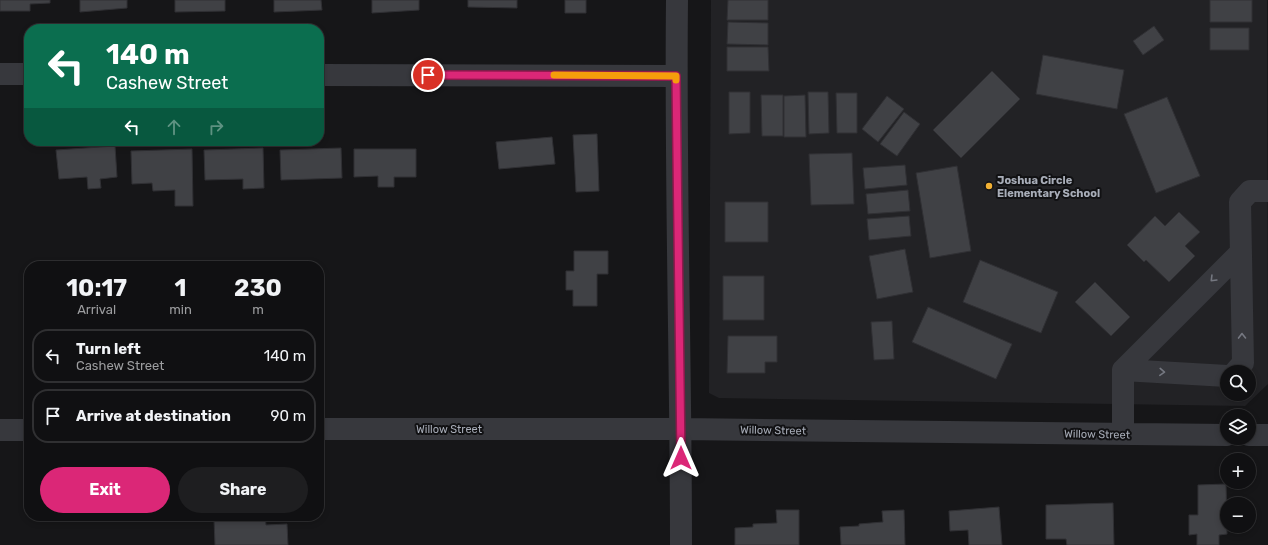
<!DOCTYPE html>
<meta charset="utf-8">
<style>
:root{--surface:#101012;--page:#1e1e20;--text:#f1f3f6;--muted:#9c9d9f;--line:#303032;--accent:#db2777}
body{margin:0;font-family:Rubik,sans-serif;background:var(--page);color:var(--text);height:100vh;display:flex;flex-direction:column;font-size:15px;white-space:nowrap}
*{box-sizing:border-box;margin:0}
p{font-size:13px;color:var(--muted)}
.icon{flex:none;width:22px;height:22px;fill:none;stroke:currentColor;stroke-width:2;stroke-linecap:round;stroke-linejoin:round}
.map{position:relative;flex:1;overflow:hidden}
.drawer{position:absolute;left:24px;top:261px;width:300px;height:260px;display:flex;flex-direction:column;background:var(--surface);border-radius:16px;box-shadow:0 2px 6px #0003,0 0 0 1px var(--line)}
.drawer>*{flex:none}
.hud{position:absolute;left:24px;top:24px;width:300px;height:122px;border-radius:16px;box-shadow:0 2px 6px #0003,0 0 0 1px var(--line);background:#0b6e4f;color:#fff;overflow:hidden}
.buttons{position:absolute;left:1220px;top:365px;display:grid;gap:8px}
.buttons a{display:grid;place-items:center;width:36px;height:36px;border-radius:50%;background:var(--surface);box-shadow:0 2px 6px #0003,0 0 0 1px var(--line);font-size:20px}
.pin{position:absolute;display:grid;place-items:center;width:34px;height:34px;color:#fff;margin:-17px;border:2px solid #fff;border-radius:50%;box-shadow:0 1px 4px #0007}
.me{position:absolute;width:44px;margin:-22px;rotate:0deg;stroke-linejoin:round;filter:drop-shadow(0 0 3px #0008)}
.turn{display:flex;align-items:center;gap:14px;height:84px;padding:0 16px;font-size:18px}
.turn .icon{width:52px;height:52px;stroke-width:2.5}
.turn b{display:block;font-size:28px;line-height:34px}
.lanes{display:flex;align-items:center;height:38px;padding:0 16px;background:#0003;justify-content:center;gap:20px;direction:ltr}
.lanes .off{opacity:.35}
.eta{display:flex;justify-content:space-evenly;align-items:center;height:68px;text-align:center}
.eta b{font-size:24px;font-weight:700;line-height:28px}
.action{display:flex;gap:8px;margin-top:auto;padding:8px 16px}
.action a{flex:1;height:46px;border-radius:24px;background:var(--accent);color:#fff;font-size:16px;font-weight:700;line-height:46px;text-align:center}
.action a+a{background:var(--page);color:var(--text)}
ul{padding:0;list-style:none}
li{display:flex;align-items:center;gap:12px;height:54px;margin:0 8px 6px;padding:0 8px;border:2px solid var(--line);border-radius:16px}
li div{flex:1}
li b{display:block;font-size:15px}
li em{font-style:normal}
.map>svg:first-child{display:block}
</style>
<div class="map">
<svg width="1268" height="545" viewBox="0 0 1268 545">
<rect width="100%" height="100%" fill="#161618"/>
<path fill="#222225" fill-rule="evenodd" d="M711,0H1267L1268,384L1245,406L719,398L709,393ZM1227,372H1249V394H1227Z"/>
<path fill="#404145" stroke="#303034" d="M0,0H50V3L30,4V11H0Z
M80,0H127V8L80,12Z
M175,0H225V11L175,12Z
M274,0H321L322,10L274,12Z
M372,0H419V10L372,13Z
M468,0H517V8L468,7Z
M565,0H586V13H565Z
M728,0H768V20H727Z
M1210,0H1252V22H1210Z
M728,22L768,23V45L727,44Z
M1154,26L1164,40L1143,55L1133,41Z
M1210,28H1249V50H1210Z
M727,47H768L769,71H727Z
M1043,55L1124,70L1117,109L1036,94Z
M992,71L1020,99L961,158L933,130Z
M729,92H750V133L729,134Z
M808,92H828L829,133L809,134Z
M836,93H857V133H837Z
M761,95H783V136H762Z
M805,95L806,137H784V96Z
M887,96L904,109L878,142L862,129Z
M1167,97L1200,176L1156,193L1124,114Z
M904,112L920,124L897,156L880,144Z
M597,134L599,191L576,192L573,135Z
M552,137L555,164L499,169L496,142Z
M115,146L117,177L100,179L101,188L88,189L87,177L59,179L56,150Z
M263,148L264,188L243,189V179L205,180L204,150Z
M341,148L342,178L281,180L280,150Z
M192,149L193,206H175V190L153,191L152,183L132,184L131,151Z
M354,149H416V177H394V187H378V176L354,177Z
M852,153L854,204L811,205L809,154Z
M905,165L907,185L865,189L863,168Z
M957,166L971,251L930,258L916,173Z
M908,190L910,211L868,214L866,194Z
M725,202H768V242H725Z
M1179,212L1200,232L1185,246L1195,256L1169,282L1146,260L1144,262L1127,245L1155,216L1165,226Z
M909,216L911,236L869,240L867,219Z
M905,249L913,292L877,299L869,256Z
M574,251H608V274H597V306H573V290H566V271H574Z
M980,260L1058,292L1041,333L963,302Z
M723,276H764V320H723Z
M1095,282L1130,317L1111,336L1075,302Z
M928,307L1012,344L996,379L912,342Z
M892,321L894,359L874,360L871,322Z
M728,336H777V362H765V373H727Z
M1226,484L1227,534L1219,535V545H1197V534L1189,535V515H1198V485Z
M1113,503L1114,545H1067L1066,539H1046V505Z
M999,507L1002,545H969L968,530L950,531L949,511Z
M776,510H799V545H735V528L753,527V524L777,523Z
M904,510L905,545H841L840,527L859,526V524L883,522L882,511Z
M265,516L266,525L287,524L288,545H215L214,520L247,519V517Z"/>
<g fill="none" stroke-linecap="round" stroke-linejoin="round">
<path stroke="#37383d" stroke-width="22" d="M677,0C675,182 681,363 681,545
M0,74H29
M319,75L676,76
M1123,370L1227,376
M1235,372L1243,363L1240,202L1250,191H1268
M319,429H681L1227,435
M0,430H29
M1123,434V370L1241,252
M1249,435H1268"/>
</g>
<defs><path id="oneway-chevron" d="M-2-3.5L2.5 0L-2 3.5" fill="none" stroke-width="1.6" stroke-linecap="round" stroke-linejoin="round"/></defs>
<g stroke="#757881">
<use href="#oneway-chevron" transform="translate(1213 279) rotate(135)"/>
<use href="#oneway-chevron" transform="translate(1242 336) rotate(-91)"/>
<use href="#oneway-chevron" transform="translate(1162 372) rotate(3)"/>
</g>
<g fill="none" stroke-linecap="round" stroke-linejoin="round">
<defs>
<path id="route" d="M428,75L676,76L681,458"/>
</defs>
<use href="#route" stroke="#8e194d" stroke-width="10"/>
<use href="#route" stroke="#db2777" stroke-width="7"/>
<path stroke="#f59e0b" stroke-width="7" d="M554,75L676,76V80"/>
</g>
<circle fill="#f2b134" stroke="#111113" stroke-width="1.5" cx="989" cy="186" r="4"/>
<g text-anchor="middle" stroke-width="4" stroke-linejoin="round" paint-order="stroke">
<g font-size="11" font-weight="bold" fill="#a8adb8" stroke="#111113" text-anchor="start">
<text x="997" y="184">Joshua Circle<tspan x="997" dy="13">Elementary School</tspan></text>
</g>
<g font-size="11" fill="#a8adb8" stroke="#111113">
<text x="449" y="433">Willow Street</text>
<text transform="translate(773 430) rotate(1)" y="4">Willow Street</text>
<text transform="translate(1097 434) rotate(1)" y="4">Willow Street</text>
</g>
</g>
</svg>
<div class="buttons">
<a><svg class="icon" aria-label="search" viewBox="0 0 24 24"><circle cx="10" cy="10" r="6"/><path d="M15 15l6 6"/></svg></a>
<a><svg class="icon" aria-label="layers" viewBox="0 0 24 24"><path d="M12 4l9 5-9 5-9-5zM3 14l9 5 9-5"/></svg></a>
<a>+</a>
<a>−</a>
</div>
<div class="pin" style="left:428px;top:75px;background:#d93025"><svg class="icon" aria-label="arrive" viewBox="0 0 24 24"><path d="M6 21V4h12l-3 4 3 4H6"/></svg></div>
<svg class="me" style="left:681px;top:458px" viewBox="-20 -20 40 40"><path d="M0-17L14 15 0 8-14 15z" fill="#db2777" stroke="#fff" stroke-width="4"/></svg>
<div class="hud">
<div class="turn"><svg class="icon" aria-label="left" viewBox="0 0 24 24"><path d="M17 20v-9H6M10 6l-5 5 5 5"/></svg><div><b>140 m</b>Cashew Street</div></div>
<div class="lanes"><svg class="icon" aria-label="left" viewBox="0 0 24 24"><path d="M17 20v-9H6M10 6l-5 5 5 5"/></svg><svg class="icon off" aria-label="ahead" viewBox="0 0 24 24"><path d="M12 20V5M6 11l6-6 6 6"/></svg><svg class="icon off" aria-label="right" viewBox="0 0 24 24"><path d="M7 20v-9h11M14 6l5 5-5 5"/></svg></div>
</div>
<section class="drawer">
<div class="eta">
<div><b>10:17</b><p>Arrival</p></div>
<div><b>1</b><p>min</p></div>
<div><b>230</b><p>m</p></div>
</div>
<ul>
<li><svg class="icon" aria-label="left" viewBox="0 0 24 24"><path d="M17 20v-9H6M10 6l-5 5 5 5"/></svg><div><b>Turn left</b><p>Cashew Street</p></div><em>140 m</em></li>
<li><svg class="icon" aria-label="arrive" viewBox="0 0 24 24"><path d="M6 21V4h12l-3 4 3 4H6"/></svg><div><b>Arrive at destination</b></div><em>90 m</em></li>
</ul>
<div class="action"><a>Exit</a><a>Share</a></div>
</section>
</div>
